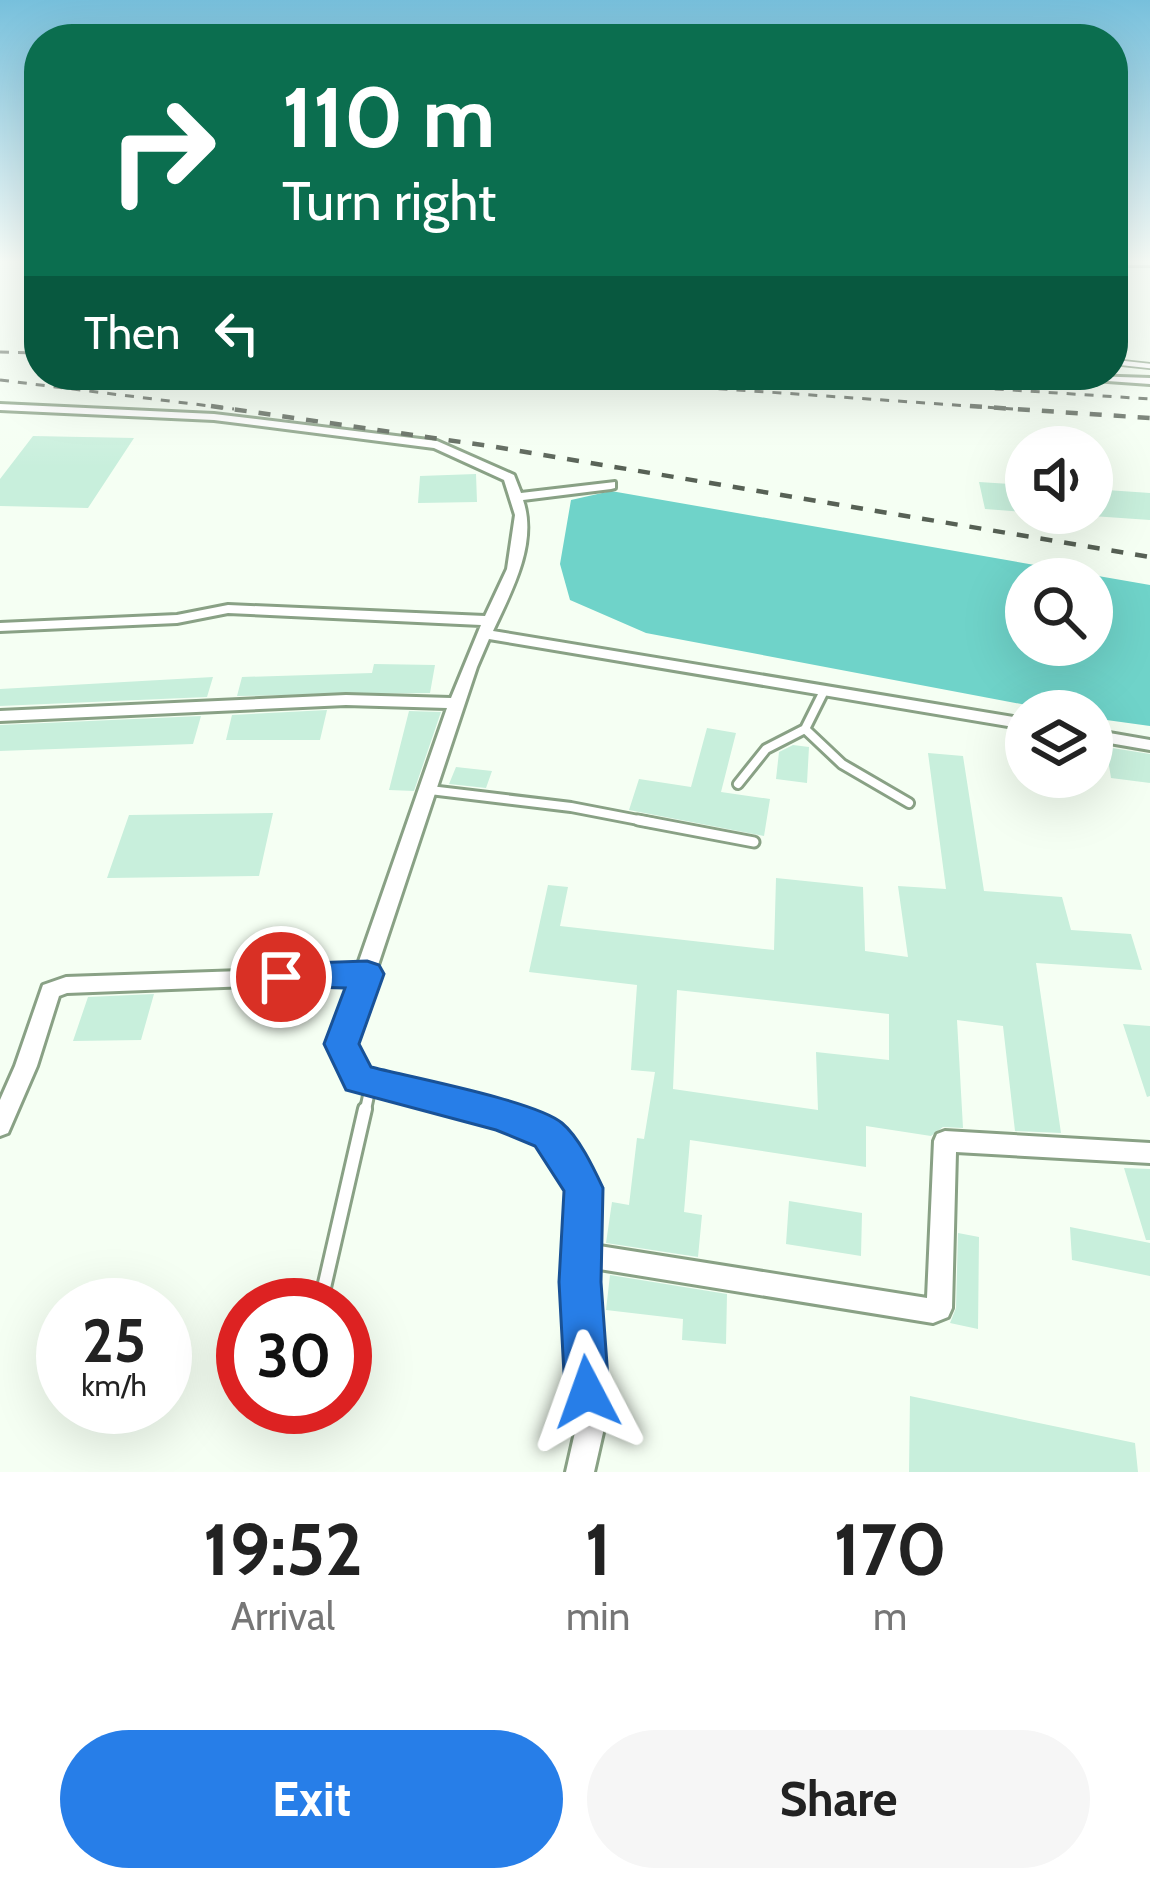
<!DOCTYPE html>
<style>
:root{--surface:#fff;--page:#f6f6f6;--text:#222;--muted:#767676;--accent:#277ee8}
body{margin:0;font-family:Cabin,sans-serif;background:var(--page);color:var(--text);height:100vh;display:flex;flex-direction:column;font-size:45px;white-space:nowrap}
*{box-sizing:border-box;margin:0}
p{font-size:39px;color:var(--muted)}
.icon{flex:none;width:66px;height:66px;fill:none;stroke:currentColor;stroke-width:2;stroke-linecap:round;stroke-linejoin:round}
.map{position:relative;height:1472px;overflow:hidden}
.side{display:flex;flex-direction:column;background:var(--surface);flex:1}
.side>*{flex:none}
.hud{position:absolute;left:24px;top:24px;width:1104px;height:366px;border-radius:48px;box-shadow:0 12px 48px #0002;background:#0b6e4f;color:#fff;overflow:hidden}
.tools{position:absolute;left:1005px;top:426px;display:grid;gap:24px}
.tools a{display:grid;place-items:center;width:108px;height:108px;border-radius:50%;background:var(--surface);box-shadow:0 12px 48px #0002;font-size:60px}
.speed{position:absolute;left:36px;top:1278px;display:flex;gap:24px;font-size:60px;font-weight:700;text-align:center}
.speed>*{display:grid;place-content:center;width:156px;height:156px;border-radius:50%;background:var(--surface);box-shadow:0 12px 48px #0002;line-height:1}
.speed small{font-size:30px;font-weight:400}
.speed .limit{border:18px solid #d22;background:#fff;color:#111}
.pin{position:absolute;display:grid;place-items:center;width:102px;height:102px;color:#fff;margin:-51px;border:6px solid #fff;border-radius:50%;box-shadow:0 3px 12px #0007}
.me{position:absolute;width:132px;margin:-66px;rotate:356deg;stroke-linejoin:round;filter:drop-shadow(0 0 9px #0008)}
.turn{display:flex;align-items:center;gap:42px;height:252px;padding:0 60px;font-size:54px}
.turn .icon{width:156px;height:156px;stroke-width:2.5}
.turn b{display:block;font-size:84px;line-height:102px}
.then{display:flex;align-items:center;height:114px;padding:0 60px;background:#0003;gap:24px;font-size:45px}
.eta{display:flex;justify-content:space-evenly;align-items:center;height:204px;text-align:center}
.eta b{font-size:72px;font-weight:800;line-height:84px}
.primary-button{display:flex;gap:24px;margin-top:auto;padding:24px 60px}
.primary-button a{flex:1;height:138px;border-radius:72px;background:var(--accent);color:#fff;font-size:48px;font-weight:800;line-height:138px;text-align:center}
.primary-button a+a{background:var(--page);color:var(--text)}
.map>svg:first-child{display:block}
</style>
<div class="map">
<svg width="1150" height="1472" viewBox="0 0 1150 1472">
<rect width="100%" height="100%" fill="#f5fff3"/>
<path fill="#6fd3c9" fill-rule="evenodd" d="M611,491L1150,585V726L1092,718V711H1058L646,633L570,600L560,564L571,500ZM1026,579H1092V645H1026Z"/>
<path fill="#c8efdc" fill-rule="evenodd" d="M33,436L134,438L88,508L0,506V479Z
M476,474L477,502L418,503L420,476Z
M979,482L1026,485V512L985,509Z
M1092,489L1150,493V520L1092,516Z
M374,664L435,665L430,693L237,696L242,677L372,673Z
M213,677L207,697L0,706V689Z
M327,710L320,740H226L232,715Z
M409,711L441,712L414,791L389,790Z
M201,716L193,744L0,751V725Z
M707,728L736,733L721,792L770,799L764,836L629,810L639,779L691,787Z
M793,745L809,747L807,783L776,779L779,752Z
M1106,747L1150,754V783L1111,778Z
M928,753L963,756L984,891L1062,897L1071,930L1131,934L1142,970L1036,963L1061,1133L1015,1131L1003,1026L957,1020L963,1128L943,1127L931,1136L866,1126V1167L690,1140L684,1212L702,1215L698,1257L606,1243L612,1202L629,1205L637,1138L644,1139L655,1072L631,1070L637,985L529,972L548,885L568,887L560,926L774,950L776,878L863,887L865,951L908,957L898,886L946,889ZM677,990L889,1014V1060L816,1052L818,1110L673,1089Z
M456,767L492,771L486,788L449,784Z
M273,813L259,876L107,878L129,815Z
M154,994L141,1040L73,1041L88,997Z
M1123,1024L1150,1026V1096L1147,1097Z
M1124,1168L1150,1169V1240H1146Z
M789,1201L862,1213L861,1256L786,1244Z
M1070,1227L1150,1243V1276L1072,1260Z
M958,1233L979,1237L978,1329L950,1323L956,1308Z
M610,1275L727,1294L726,1344L682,1340L683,1319L606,1310Z
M910,1396L1135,1443L1138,1472H909Z"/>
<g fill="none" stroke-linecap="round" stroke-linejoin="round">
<defs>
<path id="lane-far3" d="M1113,362L1150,366"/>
<path id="lane-far2" d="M824,691L805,729L842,764L909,803
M738,784L766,749L805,729
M430,790L571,807L654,823"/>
<path id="lane-far1" d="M638,820L754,842
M365,1112L371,1084"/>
<path id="lane" d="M320,1305L365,1109"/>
<path id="street" d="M1113,261H1150V265H1113Z
M1060,375L1150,378V384L1065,378Z
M0,404L214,414L437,441L514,475L521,493L615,482V488L611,489L523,500C538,544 511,592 493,631L1026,719V729L489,639L477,667L376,971L377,974L352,1044L366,1073L500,1105L557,1127L595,1188L593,1245L927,1298L934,1141L937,1134L945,1131L1150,1143V1163L956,1152L952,1308L948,1317L933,1323L593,1268L604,1428L594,1472H566L576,1428L567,1282L571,1190L541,1141L498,1124L351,1086L330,1044L352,982L67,993L59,996L37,1066L8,1133L0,1136V1100L15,1066L43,985L66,977L357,967L447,708L346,705L0,721V711L346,695L451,698L481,625L228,613L177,623L0,631V623L177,615L228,605L485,616L507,569L515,515L504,480L434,448L214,420L0,410Z
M1092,730L1150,740V750L1092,740Z"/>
</defs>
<use href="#lane-far3" stroke="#89a185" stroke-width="8"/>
<use href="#lane-far2" stroke="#89a185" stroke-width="14"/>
<use href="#lane-far1" stroke="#89a185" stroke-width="15"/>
<use href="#lane" stroke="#89a185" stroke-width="18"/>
<use href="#street" stroke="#89a185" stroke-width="6"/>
<use href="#lane-far3" stroke="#fff" stroke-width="4.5"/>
<use href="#lane-far2" stroke="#fff" stroke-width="8"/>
<use href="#lane-far1" stroke="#fff" stroke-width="9"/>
<use href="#lane" stroke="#fff" stroke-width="12"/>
<use href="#street" fill="#fff" fill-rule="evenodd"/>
<path stroke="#576155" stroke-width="3" stroke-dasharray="9 9" stroke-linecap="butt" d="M0,352L39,353
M521,375L1013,409
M0,380L234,409
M887,382L1150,399"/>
<path stroke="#576155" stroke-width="4.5" stroke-dasharray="12 12" stroke-linecap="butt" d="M211,406L496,447L1150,557
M970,406L1150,418"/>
</g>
<linearGradient id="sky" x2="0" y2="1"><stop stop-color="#77c0dc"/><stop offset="0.56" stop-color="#fafffa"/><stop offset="1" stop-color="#fafffa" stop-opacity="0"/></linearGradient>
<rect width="1150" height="467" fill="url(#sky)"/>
<path fill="#277ee8" stroke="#195297" stroke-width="3" d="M367,961L379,965L384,974L359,1044L371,1067C410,1077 536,1101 562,1123C579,1137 594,1169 603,1188L601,1282L609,1392L603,1407L587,1414L571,1407L565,1392L559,1282L564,1191L535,1146L496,1130L346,1090L324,1044L345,988L269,986L264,977L269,968L281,964Z"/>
</svg>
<div class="tools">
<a><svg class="icon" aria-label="sound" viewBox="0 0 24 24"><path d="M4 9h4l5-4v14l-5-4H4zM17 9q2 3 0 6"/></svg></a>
<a><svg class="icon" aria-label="search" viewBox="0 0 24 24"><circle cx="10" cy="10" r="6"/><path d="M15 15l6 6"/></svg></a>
<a><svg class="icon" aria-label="layers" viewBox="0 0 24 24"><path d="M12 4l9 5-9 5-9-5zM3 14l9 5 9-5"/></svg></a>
</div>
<div class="speed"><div>25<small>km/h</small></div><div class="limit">30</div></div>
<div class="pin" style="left:281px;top:977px;background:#d93025"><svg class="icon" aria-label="arrive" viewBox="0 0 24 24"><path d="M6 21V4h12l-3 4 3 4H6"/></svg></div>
<svg class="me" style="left:587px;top:1392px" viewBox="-20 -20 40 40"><path d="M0-17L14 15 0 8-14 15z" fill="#277ee8" stroke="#fff" stroke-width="4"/></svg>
<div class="hud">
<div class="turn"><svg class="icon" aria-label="right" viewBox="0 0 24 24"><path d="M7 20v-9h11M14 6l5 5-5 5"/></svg><div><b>110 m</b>Turn right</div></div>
<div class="then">Then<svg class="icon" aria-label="left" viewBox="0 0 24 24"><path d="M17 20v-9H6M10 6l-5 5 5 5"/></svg></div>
</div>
</div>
<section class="side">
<div class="eta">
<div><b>19:52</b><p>Arrival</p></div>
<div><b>1</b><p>min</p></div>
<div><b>170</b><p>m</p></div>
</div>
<div class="primary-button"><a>Exit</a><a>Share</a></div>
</section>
